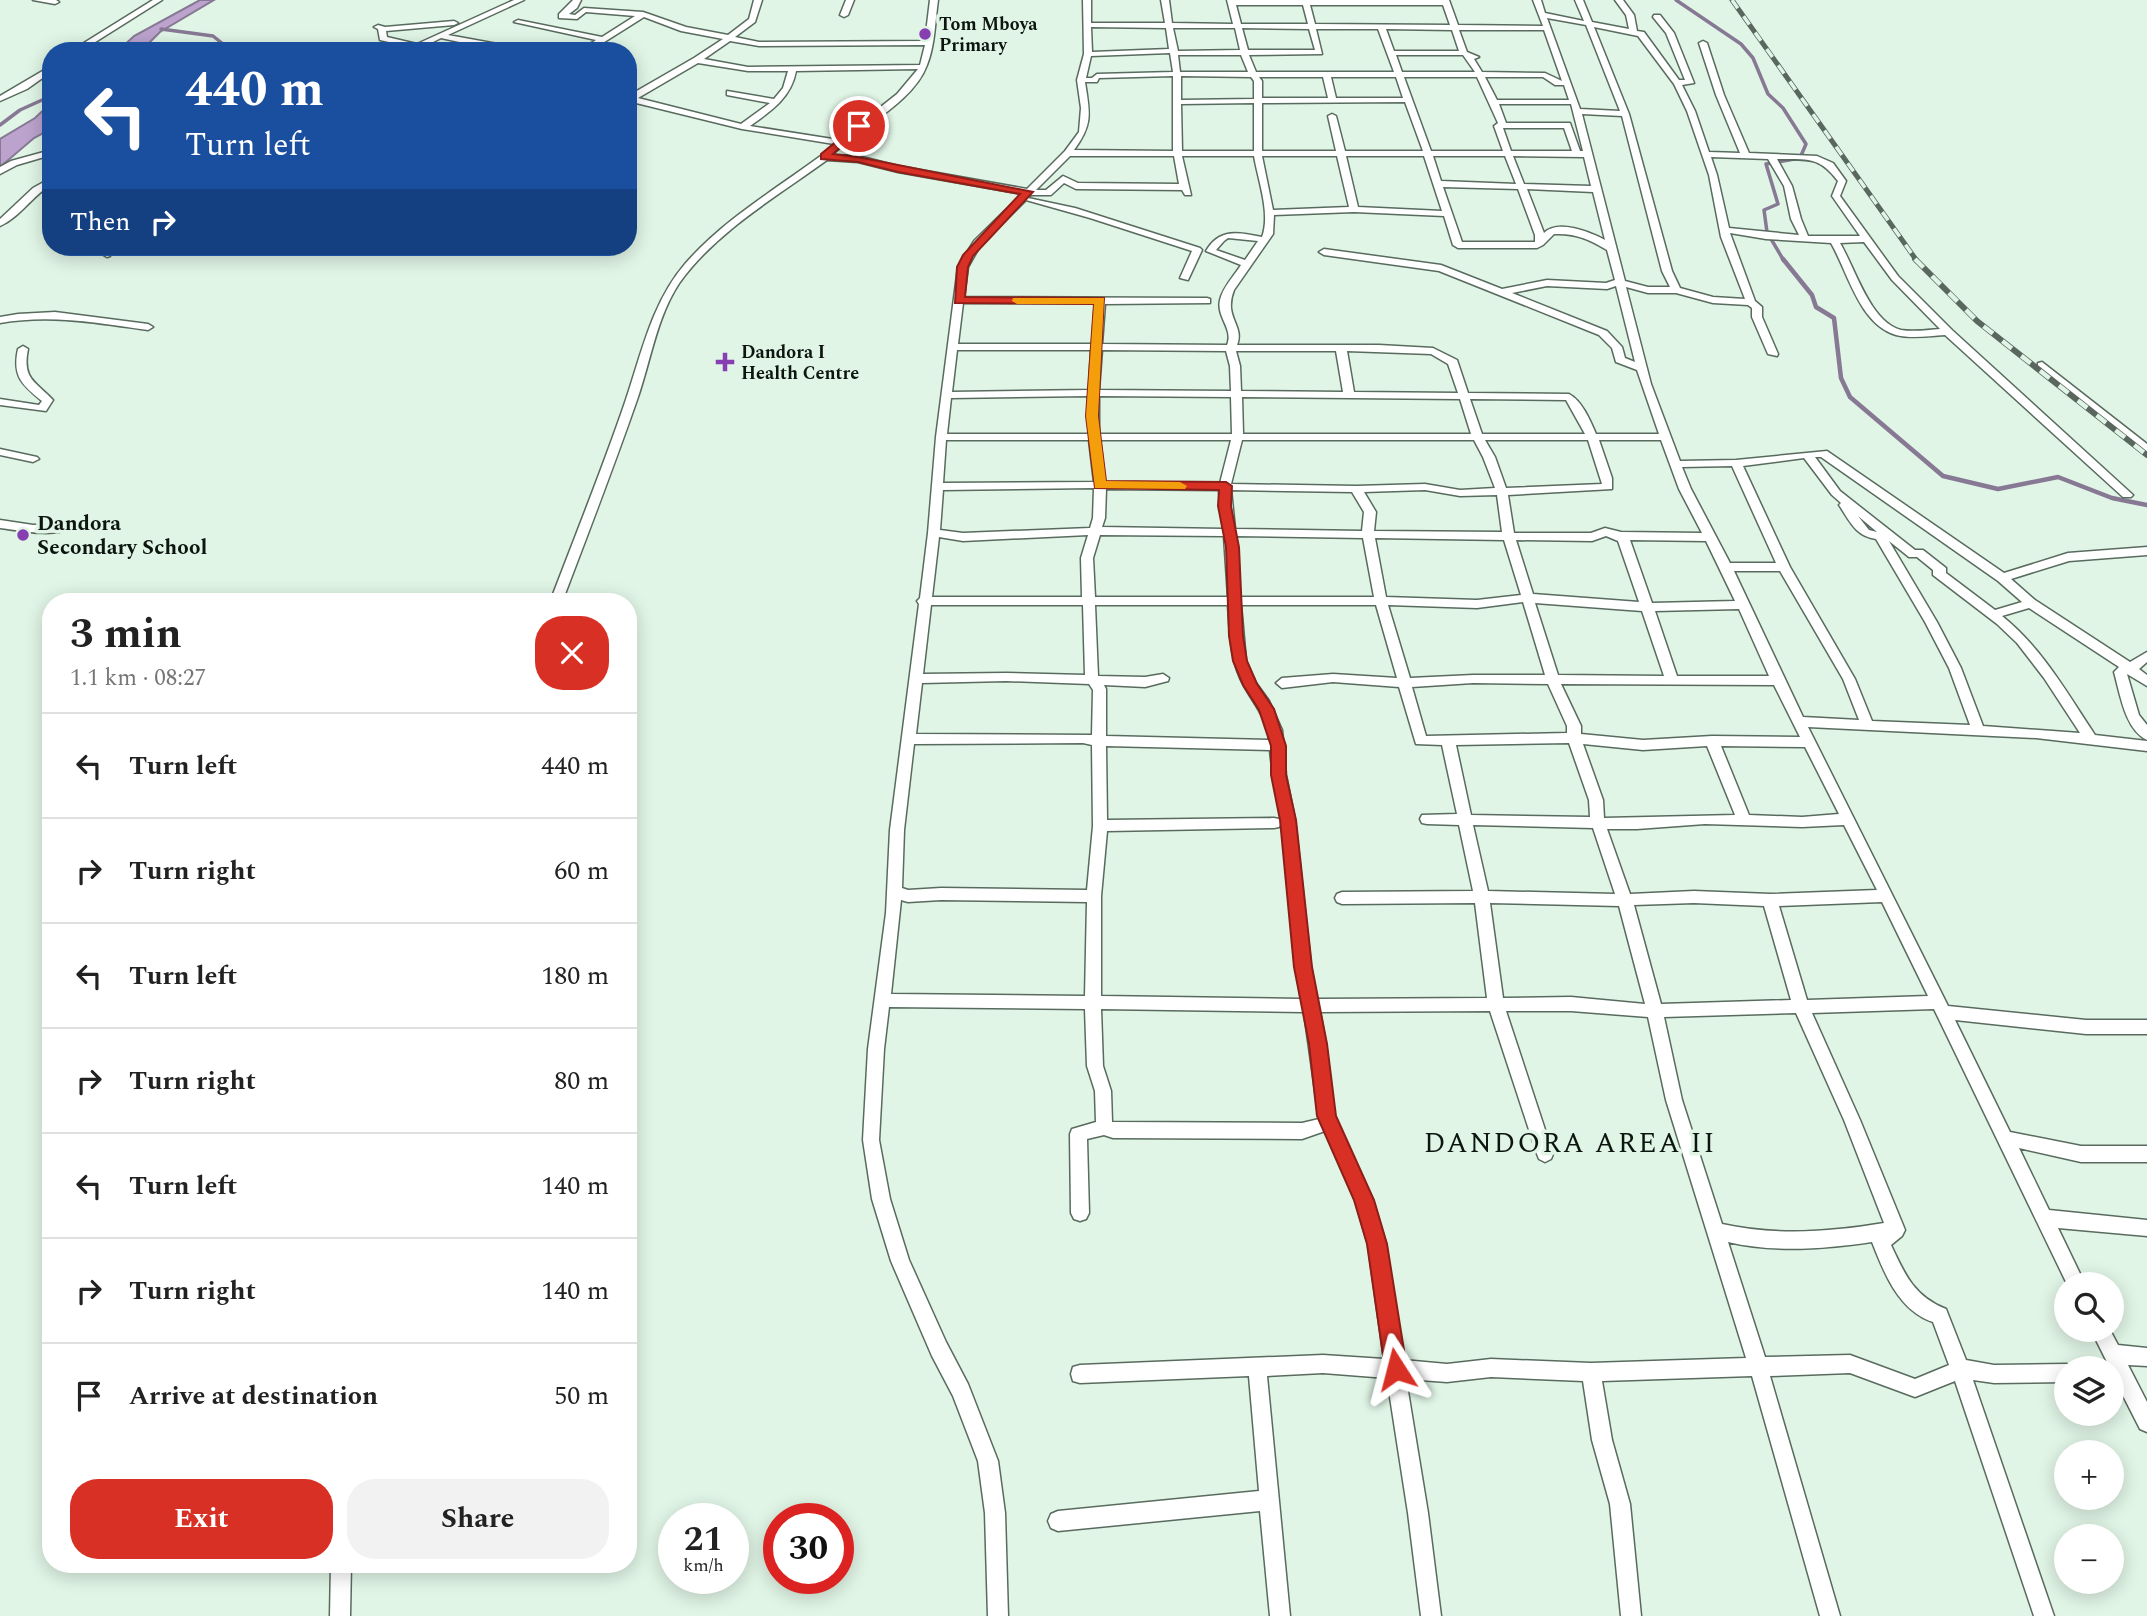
<!DOCTYPE html>
<meta charset="utf-8">
<style>
:root{--surface:#fff;--page:#f2f2f2;--text:#222;--muted:#767676;--line:#e0e0e0;--accent:#d93025}
body{margin:0;font-family:Spectral,serif;background:var(--page);color:var(--text);height:100vh;display:flex;flex-direction:column;font-size:26px;white-space:nowrap}
*{box-sizing:border-box;margin:0}
p{font-size:23px;color:var(--muted)}
.icon{flex:none;width:38px;height:38px;fill:none;stroke:currentColor;stroke-width:2;stroke-linecap:round;stroke-linejoin:round}
.map{position:relative;flex:1;overflow:hidden}
.side{position:absolute;left:42px;top:593px;width:595px;height:980px;display:flex;flex-direction:column;background:var(--surface);border-radius:28px;box-shadow:0 4px 18px #0003}
.side>*{flex:none}
.top-card{position:absolute;left:42px;top:42px;width:595px;height:214px;border-radius:28px;box-shadow:0 4px 18px #0003;background:#1a4fa0;color:#fff;overflow:hidden}
.fabs{position:absolute;left:2054px;top:1272px;display:grid;gap:14px}
.fabs a{display:grid;place-items:center;width:70px;height:70px;border-radius:50%;background:var(--surface);box-shadow:0 4px 18px #0003;font-size:35px}
.speed{position:absolute;left:658px;top:1503px;display:flex;gap:14px;font-size:35px;font-weight:700;text-align:center}
.speed>*{display:grid;place-content:center;width:91px;height:91px;border-radius:50%;background:var(--surface);box-shadow:0 4px 18px #0003;line-height:1}
.speed small{font-size:18px;font-weight:400}
.speed .limit{border:10px solid #d22;background:#fff;color:#111}
.pin{position:absolute;display:grid;place-items:center;width:60px;height:60px;color:#fff;margin:-30px;border:4px solid #fff;border-radius:50%;box-shadow:0 2px 7px #0007}
.me{position:absolute;width:77px;margin:-38px;rotate:351deg;stroke-linejoin:round;filter:drop-shadow(0 0 5px #0008)}
.turn{display:flex;align-items:center;gap:24px;height:147px;padding:0 28px;font-size:32px}
.turn .icon{width:91px;height:91px;stroke-width:2.5}
.turn b{display:block;font-size:49px;line-height:60px}
.then{display:flex;align-items:center;height:66px;padding:0 28px;background:#0003;gap:14px;font-size:26px}
.round{display:grid;place-items:center;flex:none;width:74px;height:74px;border-radius:28px;background:var(--page)}
.head{display:flex;align-items:center;justify-content:space-between;height:119px;padding:0 28px}
h1{font-size:42px;font-weight:700;line-height:52px}
.primary-button{display:flex;gap:14px;margin-top:auto;padding:14px 28px}
.primary-button a{flex:1;height:80px;border-radius:28px;background:var(--accent);color:#fff;font-size:28px;font-weight:700;line-height:80px;text-align:center}
.primary-button a+a{background:var(--page);color:var(--text)}
ul{padding:0;list-style:none}
li{display:flex;align-items:center;gap:21px;height:105px;padding:0 28px;border-top:2px solid var(--line)}
li div{flex:1}
li b{display:block;font-size:26px}
li em{font-style:normal}
.map>svg:first-child{display:block}
</style>
<div class="map">
<svg width="2147" height="1616" viewBox="0 0 2147 1616">
<rect width="100%" height="100%" fill="#e0f5e6"/>
<path fill="#bba3cd" stroke="#877894" stroke-width="2" d="M200,0H214L160,32L144,48L137,51H118L134,36Z
M51,103V129L34,138L0,167V139L35,118Z"/>
<g fill="none" stroke-linecap="round" stroke-linejoin="round">
<path stroke="#877894" stroke-width="3.5" d="M1676,0L1741,44L1753,58L1768,94L1783,108L1806,144L1800,158L1766,164L1778,204L1764,210L1767,232L1784,261
M161,29L213,36L223,44L218,51
M0,125L20,110L51,96"/>
<path stroke="#877894" stroke-width="4.5" d="M1783,259L1812,295L1816,307L1834,318L1841,378L1850,397L1943,476L1998,489L2058,477L2112,498L2147,505"/>
<defs>
<path id="minor" d="M33,0H56L59,2L55,4Z
M153,0H162L81,51H71Z
M514,0H524L448,35L503,45L501,51L441,38L415,51H405L411,47L380,40L378,29L374,27L378,25L385,27L454,21L458,23L454,25L386,31L387,37L417,44Z
M573,0H581L577,8L569,14L575,15L584,8L643,12L686,27L728,35L749,19L754,0H762L755,22L735,37L759,42L925,41L930,0H938C935,21 935,45 927,65C913,103 860,127 832,155L858,156L898,166L1027,189L1065,151L1079,132L1081,108L1077,80L1084,54L1083,0H1091V23H1165L1161,0H1169L1172,23L1233,24L1227,0H1449L1458,25L1543,26L1533,0H1541L1545,13L1584,21L1575,0H1583L1592,22L1629,29L1626,15L1615,0H1623L1634,15L1637,31L1644,32L1679,80H1685L1666,33L1653,17L1654,15H1660L1674,33L1694,83L1682,85L1695,111L1709,152L1740,153L1716,95L1699,43L1703,41L1707,43L1724,95L1749,153L1817,156L1833,163L1846,181L1840,196L1898,276L1952,330L2133,495L2131,497H2123L1945,335C1930,336 1911,339 1896,335C1859,324 1848,272 1831,243L1766,239L1730,233L1755,301L1762,307V317L1778,354L1777,356L1768,354L1752,317V308L1748,305L1713,303L1676,293H1648L1626,287L1651,384L1680,461L1736,460L1827,451L2004,573L2068,553L2147,547V555L2069,561L2011,579L2035,600L2130,662L2147,652V662L2139,669L2147,675V686L2127,674L2139,715L2147,725V740C2125,730 2120,693 2114,672L2119,667L2029,608L2002,616C2042,648 2067,693 2095,735L2147,741V751L2036,738L1808,727L1948,1006L2086,1020H2147V1034H2086L1955,1020L2010,1132L2081,1146H2147V1162H2081L2019,1148L2049,1210L2147,1220V1236L2058,1228L2085,1284H2067L1934,1009L1812,1013L1860,1120L1905,1230L1902,1236L1891,1245C1905,1275 1914,1296 1946,1309L1966,1360L1994,1365L2067,1364L2075,1368H2067V1382L1994,1383L1973,1380L2054,1616H2034L1955,1381L1915,1397L1850,1373L1770,1376L1840,1616H1820L1752,1376L1602,1381L1612,1440L1630,1504L1641,1616H1621L1610,1504L1592,1440L1583,1381L1491,1377L1447,1382L1406,1379L1428,1513L1441,1616H1421L1408,1513L1387,1378L1323,1373L1267,1376L1290,1616H1270L1260,1511L1058,1531L1051,1528L1048,1521L1051,1514L1058,1511L1259,1491L1249,1376L1080,1383L1073,1381L1071,1374L1073,1367L1080,1365L1323,1355L1384,1359L1368,1244L1355,1200L1325,1131L1302,1139L1113,1138L1104,1135L1087,1139L1089,1213L1086,1219L1080,1221L1074,1219L1071,1213L1070,1134L1072,1129L1096,1122L1095,1091L1087,1066L1085,1009L889,1007L884,1049L879,1140L890,1199L909,1260L946,1342L968,1384L998,1461L1005,1513L1008,1616H988L985,1513L978,1461L953,1396L932,1356L891,1261L872,1199L863,1140L868,1049L886,913L890,830L919,604L917,601L920,598L928,533L936,437L958,267L974,241L1022,194L898,172L858,162L827,160C776,197 717,231 680,282C657,316 651,359 638,397C614,466 588,534 562,602H550C574,539 599,477 621,414C640,362 649,306 685,264C723,220 776,189 822,155L834,144L742,129L628,101V96L694,58L723,39L681,31L644,17L590,51H580L596,40L514,22L518,20L602,37L635,16L586,12L577,19L559,18V14ZM1236,5H1303L1308,24H1241ZM1310,5H1443L1450,25L1315,24ZM1547,18L1586,25L1620,111L1580,109ZM1091,27L1166,28L1169,49L1092,52ZM1594,27L1638,36L1674,84L1687,111L1709,175L1721,237L1745,299L1713,297L1680,288L1672,271L1629,114ZM1173,28H1235L1240,50L1178,51ZM1242,28L1309,29L1315,50H1248ZM1316,29H1378L1394,72H1256L1249,55L1322,54ZM1386,29L1452,30L1459,51H1394ZM1459,30H1544L1562,81L1545,73L1482,72L1474,59L1479,57L1467,52ZM730,41L759,46L925,45L920,65L748,67L704,59ZM1170,53L1173,72L1097,74L1092,78H1086L1091,56ZM1178,55H1241L1248,72H1180ZM1396,55H1463L1475,72H1402ZM698,63L748,71H788L783,88L774,99L727,91V95L770,103L741,124L638,98ZM918,69L897,94L839,140L750,126C771,111 791,98 796,71ZM1173,76V151L1074,150C1093,124 1090,114 1085,82H1097L1099,78ZM1181,76L1251,77L1254,81V99L1181,100ZM1259,77H1323L1328,98H1262V81ZM1331,77H1396L1403,98H1336ZM1404,77H1477L1498,123L1494,126L1503,151H1431ZM1485,77H1543L1555,85H1564L1569,100H1497ZM1405,102L1423,151H1345L1336,116L1332,114L1328,116L1336,151H1262V103ZM1254,103V151H1182L1181,104ZM1499,104H1571L1583,151H1580L1570,123H1506ZM1582,114L1622,116L1662,271L1670,287H1648L1625,281ZM1503,128H1564L1572,151H1511ZM1070,156H1174L1179,184L1078,183L1063,176L1046,190H1036ZM1182,156H1254C1258,180 1271,214 1262,237C1239,232 1219,228 1206,251L1241,265C1234,276 1223,287 1220,300C1216,317 1234,329 1227,345L1102,344L1105,304L1210,303V299L1207,298L964,297L968,267L981,244L1026,200L1090,218L1192,251L1180,278L1188,280L1202,250L1200,248L1075,208L1028,198L1031,195H1051L1064,183L1076,189L1182,190L1185,195H1191ZM1262,156H1337L1349,207L1273,210ZM1346,156H1424L1442,211L1358,207ZM1433,156H1505L1516,184L1441,181ZM1513,156L1584,157L1591,186L1524,184ZM1711,157L1768,159L1784,186L1791,219L1799,235L1729,228L1717,175ZM1777,159C1807,160 1818,155 1838,181L1832,196L1860,236H1808L1801,219L1792,186ZM1443,187L1518,189L1535,235V242H1462ZM1527,189L1593,192L1605,240C1590,232 1558,219 1544,233ZM1354,212L1444,216L1453,245L1458,248H1537L1543,245L1554,234C1575,233 1589,239 1607,250L1615,280L1606,283L1547,280L1502,289L1441,265L1324,249L1319,252L1324,255L1439,271L1599,335L1612,348L1616,362L1637,370L1659,434H1596C1590,420 1582,401 1569,394L1468,393L1457,360L1433,348L1379,345H1237C1245,325 1223,318 1234,290L1273,234L1274,215ZM1228,238L1258,241L1245,260L1216,250L1224,241ZM1864,242L1892,280L1940,329C1928,330 1913,332 1901,330C1870,322 1855,268 1840,243ZM1547,286L1607,289L1616,286L1635,362L1625,358L1622,347L1607,331L1512,293ZM963,303H1095L1092,344H958ZM957,350H1091L1089,390L952,392ZM1102,350L1226,351L1230,366L1231,391L1099,390ZM1236,351H1336L1343,392L1241,391L1240,366ZM1347,351L1431,354L1448,364L1458,393L1354,392ZM1088,396L1089,434H947L951,398ZM1099,396L1231,397L1232,434H1099ZM1242,397L1460,399L1471,434H1243ZM1470,399L1566,400L1585,434H1482ZM946,440H1089L1094,482L943,483ZM1100,440H1231L1220,483L1105,482ZM1242,440H1474L1483,457L1495,488L1460,490L1425,484L1356,486L1231,484ZM1485,440H1588L1602,484L1506,488L1495,457ZM1599,440H1661L1679,489L1702,533L1621,532L1605,528L1591,533H1514L1508,495L1612,489V478ZM1815,457H1821L1998,581L2022,602L1995,610L1946,573V568L1923,550H1915L1840,491ZM1804,458L1832,495L1841,503L1839,505C1850,521 1855,536 1876,539L1925,622L1949,668L1970,725L1872,721L1855,679L1790,567L1743,466ZM1732,466L1776,563H1730L1691,489L1682,467ZM1094,488L1093,518L1090,528L963,533L940,530L943,490ZM1106,489L1219,490L1223,529L1102,527L1105,518ZM1231,490L1352,492L1364,512L1362,531L1235,529ZM1425,490L1460,496L1497,495L1502,532L1374,531L1376,512L1364,492ZM1858,516L1877,532L1869,530ZM1088,535L1081,558L1082,597H932L939,537L963,541ZM1100,535L1224,536L1228,597H1095L1093,558ZM1236,536L1363,538L1374,597H1240ZM1606,536L1618,541L1639,602L1533,594L1516,540L1592,541ZM1375,538L1504,540L1521,595L1477,600L1386,597ZM1630,540L1706,541L1735,601L1652,603ZM1889,541L1909,557H1917L1933,570V575L1997,624L2017,643L2044,678L2080,733L1983,726L1961,668L1937,622ZM1734,571H1780L1843,679L1859,720L1803,717ZM1523,602L1545,675H1473L1410,678L1388,605L1477,608ZM1535,603L1642,611L1664,676L1558,675ZM931,605H1083L1085,675L1006,673L923,674ZM1095,605H1228C1230,633 1230,661 1244,686C1254,704 1267,718 1269,740L1106,736V689L1104,685L1145,687L1168,681L1169,678L1163,674L1145,677L1098,676ZM1241,605H1376L1397,678L1333,674L1282,678L1276,683L1282,688L1333,682L1399,687L1416,744L1442,745L1457,814L1422,815L1420,819L1422,823L1427,824L1459,825L1473,891L1342,892L1337,894L1335,898L1337,902L1342,904L1475,903L1487,998L1317,999L1311,967L1295,820L1286,775L1282,730L1269,701L1256,683L1246,661ZM1739,609L1769,676H1677L1655,611ZM1006,681L1089,684L1093,690L1092,735L916,734L922,683ZM1473,683L1548,684L1567,726V733L1426,736L1412,687ZM1561,684L1774,685L1800,737L1712,736L1643,740L1581,734V726ZM1083,743L1092,745L1093,826L1087,890L941,888L908,890L902,888L904,830L914,744ZM1569,743L1589,800L1590,817L1471,815L1456,745ZM1583,744L1643,750L1707,746L1735,815L1604,818L1603,800ZM1106,746L1270,750C1272,774 1277,796 1281,820C1290,879 1290,940 1301,999L1101,996V896L1107,831L1274,828L1279,827L1281,823L1279,819L1274,818L1107,820ZM1721,746L1805,747L1839,814L1802,817L1749,815ZM1705,824L1802,827L1844,825L1877,890L1770,894L1694,891L1630,894L1607,829H1637ZM1473,825L1593,828L1615,894L1488,891ZM901,900L908,902L941,900L1087,902L1085,996L891,994ZM1882,902L1928,996L1807,1000L1779,906ZM1490,903L1619,906L1645,1004L1571,997L1503,998ZM1694,903L1764,906L1791,1000L1661,1004L1634,905ZM1101,1009L1304,1012L1319,1119L1302,1123L1112,1122L1111,1091L1103,1066ZM1490,1011L1537,1154L1539,1159L1545,1162L1551,1159L1553,1154L1506,1011H1571L1648,1017L1666,1100L1746,1358L1591,1363L1491,1359L1447,1364L1403,1360L1386,1244L1373,1200L1334,1116L1326,1044L1320,1012ZM1796,1013L1844,1120L1884,1223C1830,1232 1776,1236 1722,1224L1682,1100L1664,1017ZM1728,1242C1775,1253 1825,1249 1872,1242C1884,1273 1899,1311 1933,1322L1949,1365L1915,1379L1850,1355L1765,1357Z
M846,0H854L848,15L844,17L840,15Z
M51,66V72L27,89L0,101V96Z
M51,150V155L17,165L0,174V167L11,161Z
M51,178V185C32,196 20,217 0,226V219L33,188Z
M107,247H116L110,256L107,257L102,254Z
M55,312L148,324L153,327L148,330C98,323 50,314 0,323V317L18,314Z
M23,346L28,349C22,379 35,381 53,400L46,411L0,405V399L39,405L42,401C22,385 12,376 18,349Z
M2042,362L2147,444V452L2038,367V363Z
M0,449L37,457L39,459L33,462L0,455Z
M0,520L33,525L63,524L69,528C55,538 17,530 0,528Z
M2091,1330H2110L2118,1345L2147,1348V1366L2128,1365L2147,1402V1432L2140,1429L2112,1374V1368H2110Z
M331,1564H351L350,1616H330Z"/>
</defs>
<use href="#minor" stroke="#586b5e" stroke-width="3"/>
<use href="#minor" fill="#fff" fill-rule="evenodd"/>
<defs>
<path id="rail-far1" d="M1732,0L1917,261"/>
<path id="rail" d="M1915,259L1977,321L2147,455"/>
</defs>
<use href="#rail-far1" stroke="#5a675e" stroke-width="5"/>
<use href="#rail" stroke="#5a675e" stroke-width="6"/>
<use href="#rail-far1" stroke="#e0f5e6" stroke-width="3.5" stroke-dasharray="10" stroke-linecap="butt"/>
<use href="#rail" stroke="#e0f5e6" stroke-width="4.5" stroke-dasharray="12" stroke-linecap="butt"/>
</g>
<path fill="#d93025" stroke="#8d1f18" stroke-width="2" d="M859,123L864,126L862,128L833,154L858,157L1033,192L973,256L968,267L965,297L1104,298L1098,416L1106,481L1226,482L1232,486L1231,506L1239,547L1243,636L1247,661L1257,684L1274,709L1286,746V775L1296,820L1312,967L1327,1044L1336,1116L1374,1200L1387,1244L1407,1369L1404,1377L1396,1380L1389,1377L1385,1369L1367,1244L1354,1200L1317,1116L1309,1044L1294,967L1280,820L1271,775V746L1259,710L1243,685L1233,661L1229,636L1226,547L1218,506L1219,490L1095,488L1086,416L1094,304L955,303L957,267L963,255L1020,194L898,172L858,162L821,159V154Z"/>
<path fill="#f59e0b" d="M1013,298H1104L1098,416L1106,481L1180,482L1187,486L1185,489L1095,488L1086,416L1094,304H1017L1012,301Z"/>
<g fill="#863eb1" stroke="#e0f5e6" stroke-width="2.5">
<circle cx="925" cy="34" r="7"/>
<path d="M721.5 351.5h7v7h7v7h-7v7h-7v-7h-7v-7h7z"/>
<circle cx="23" cy="535" r="7"/>
</g>
<g text-anchor="middle" stroke-width="7" stroke-linejoin="round" paint-order="stroke">
<g font-size="18" font-weight="bold" fill="#0d1510" stroke="#e0f5e6" text-anchor="start">
<text x="939" y="30">Tom Mboya<tspan x="939" dy="21">Primary</tspan></text>
<text x="741" y="358">Dandora I<tspan x="741" dy="21">Health Centre</tspan></text>
</g>
<g font-size="21" font-weight="bold" fill="#0d1510" stroke="#e0f5e6" text-anchor="start">
<text x="37" y="530">Dandora<tspan x="37" dy="24">Secondary School</tspan></text>
</g>
<g font-size="28" letter-spacing="2" fill="#0d1510" stroke="#e0f5e6">
<text x="1570" y="1152">DANDORA AREA II</text>
</g>
</g>
</svg>
<div class="fabs">
<a><svg class="icon" aria-label="search" viewBox="0 0 24 24"><circle cx="10" cy="10" r="6"/><path d="M15 15l6 6"/></svg></a>
<a><svg class="icon" aria-label="layers" viewBox="0 0 24 24"><path d="M12 4l9 5-9 5-9-5zM3 14l9 5 9-5"/></svg></a>
<a>+</a>
<a>−</a>
</div>
<div class="speed"><div>21<small>km/h</small></div><div class="limit">30</div></div>
<div class="pin" style="left:859px;top:126px;background:#d93025"><svg class="icon" aria-label="arrive" viewBox="0 0 24 24"><path d="M6 21V4h12l-3 4 3 4H6"/></svg></div>
<svg class="me" style="left:1396px;top:1369px" viewBox="-20 -20 40 40"><path d="M0-17L14 15 0 8-14 15z" fill="#d93025" stroke="#fff" stroke-width="4"/></svg>
<div class="top-card">
<div class="turn"><svg class="icon" aria-label="left" viewBox="0 0 24 24"><path d="M17 20v-9H6M10 6l-5 5 5 5"/></svg><div><b>440 m</b>Turn left</div></div>
<div class="then">Then<svg class="icon" aria-label="right" viewBox="0 0 24 24"><path d="M7 20v-9h11M14 6l5 5-5 5"/></svg></div>
</div>
<section class="side">
<div class="head"><div><h1>3 min</h1><p>1.1 km · 08:27</p></div><a class="round" style="background:#d93025;color:#fff"><svg class="icon" aria-label="close" viewBox="0 0 24 24"><path d="M6 6l12 12M18 6L6 18"/></svg></a></div>
<ul>
<li><svg class="icon" aria-label="left" viewBox="0 0 24 24"><path d="M17 20v-9H6M10 6l-5 5 5 5"/></svg><div><b>Turn left</b></div><em>440 m</em></li>
<li><svg class="icon" aria-label="right" viewBox="0 0 24 24"><path d="M7 20v-9h11M14 6l5 5-5 5"/></svg><div><b>Turn right</b></div><em>60 m</em></li>
<li><svg class="icon" aria-label="left" viewBox="0 0 24 24"><path d="M17 20v-9H6M10 6l-5 5 5 5"/></svg><div><b>Turn left</b></div><em>180 m</em></li>
<li><svg class="icon" aria-label="right" viewBox="0 0 24 24"><path d="M7 20v-9h11M14 6l5 5-5 5"/></svg><div><b>Turn right</b></div><em>80 m</em></li>
<li><svg class="icon" aria-label="left" viewBox="0 0 24 24"><path d="M17 20v-9H6M10 6l-5 5 5 5"/></svg><div><b>Turn left</b></div><em>140 m</em></li>
<li><svg class="icon" aria-label="right" viewBox="0 0 24 24"><path d="M7 20v-9h11M14 6l5 5-5 5"/></svg><div><b>Turn right</b></div><em>140 m</em></li>
<li><svg class="icon" aria-label="arrive" viewBox="0 0 24 24"><path d="M6 21V4h12l-3 4 3 4H6"/></svg><div><b>Arrive at destination</b></div><em>50 m</em></li>
</ul>
<div class="primary-button"><a>Exit</a><a>Share</a></div>
</section>
</div>
